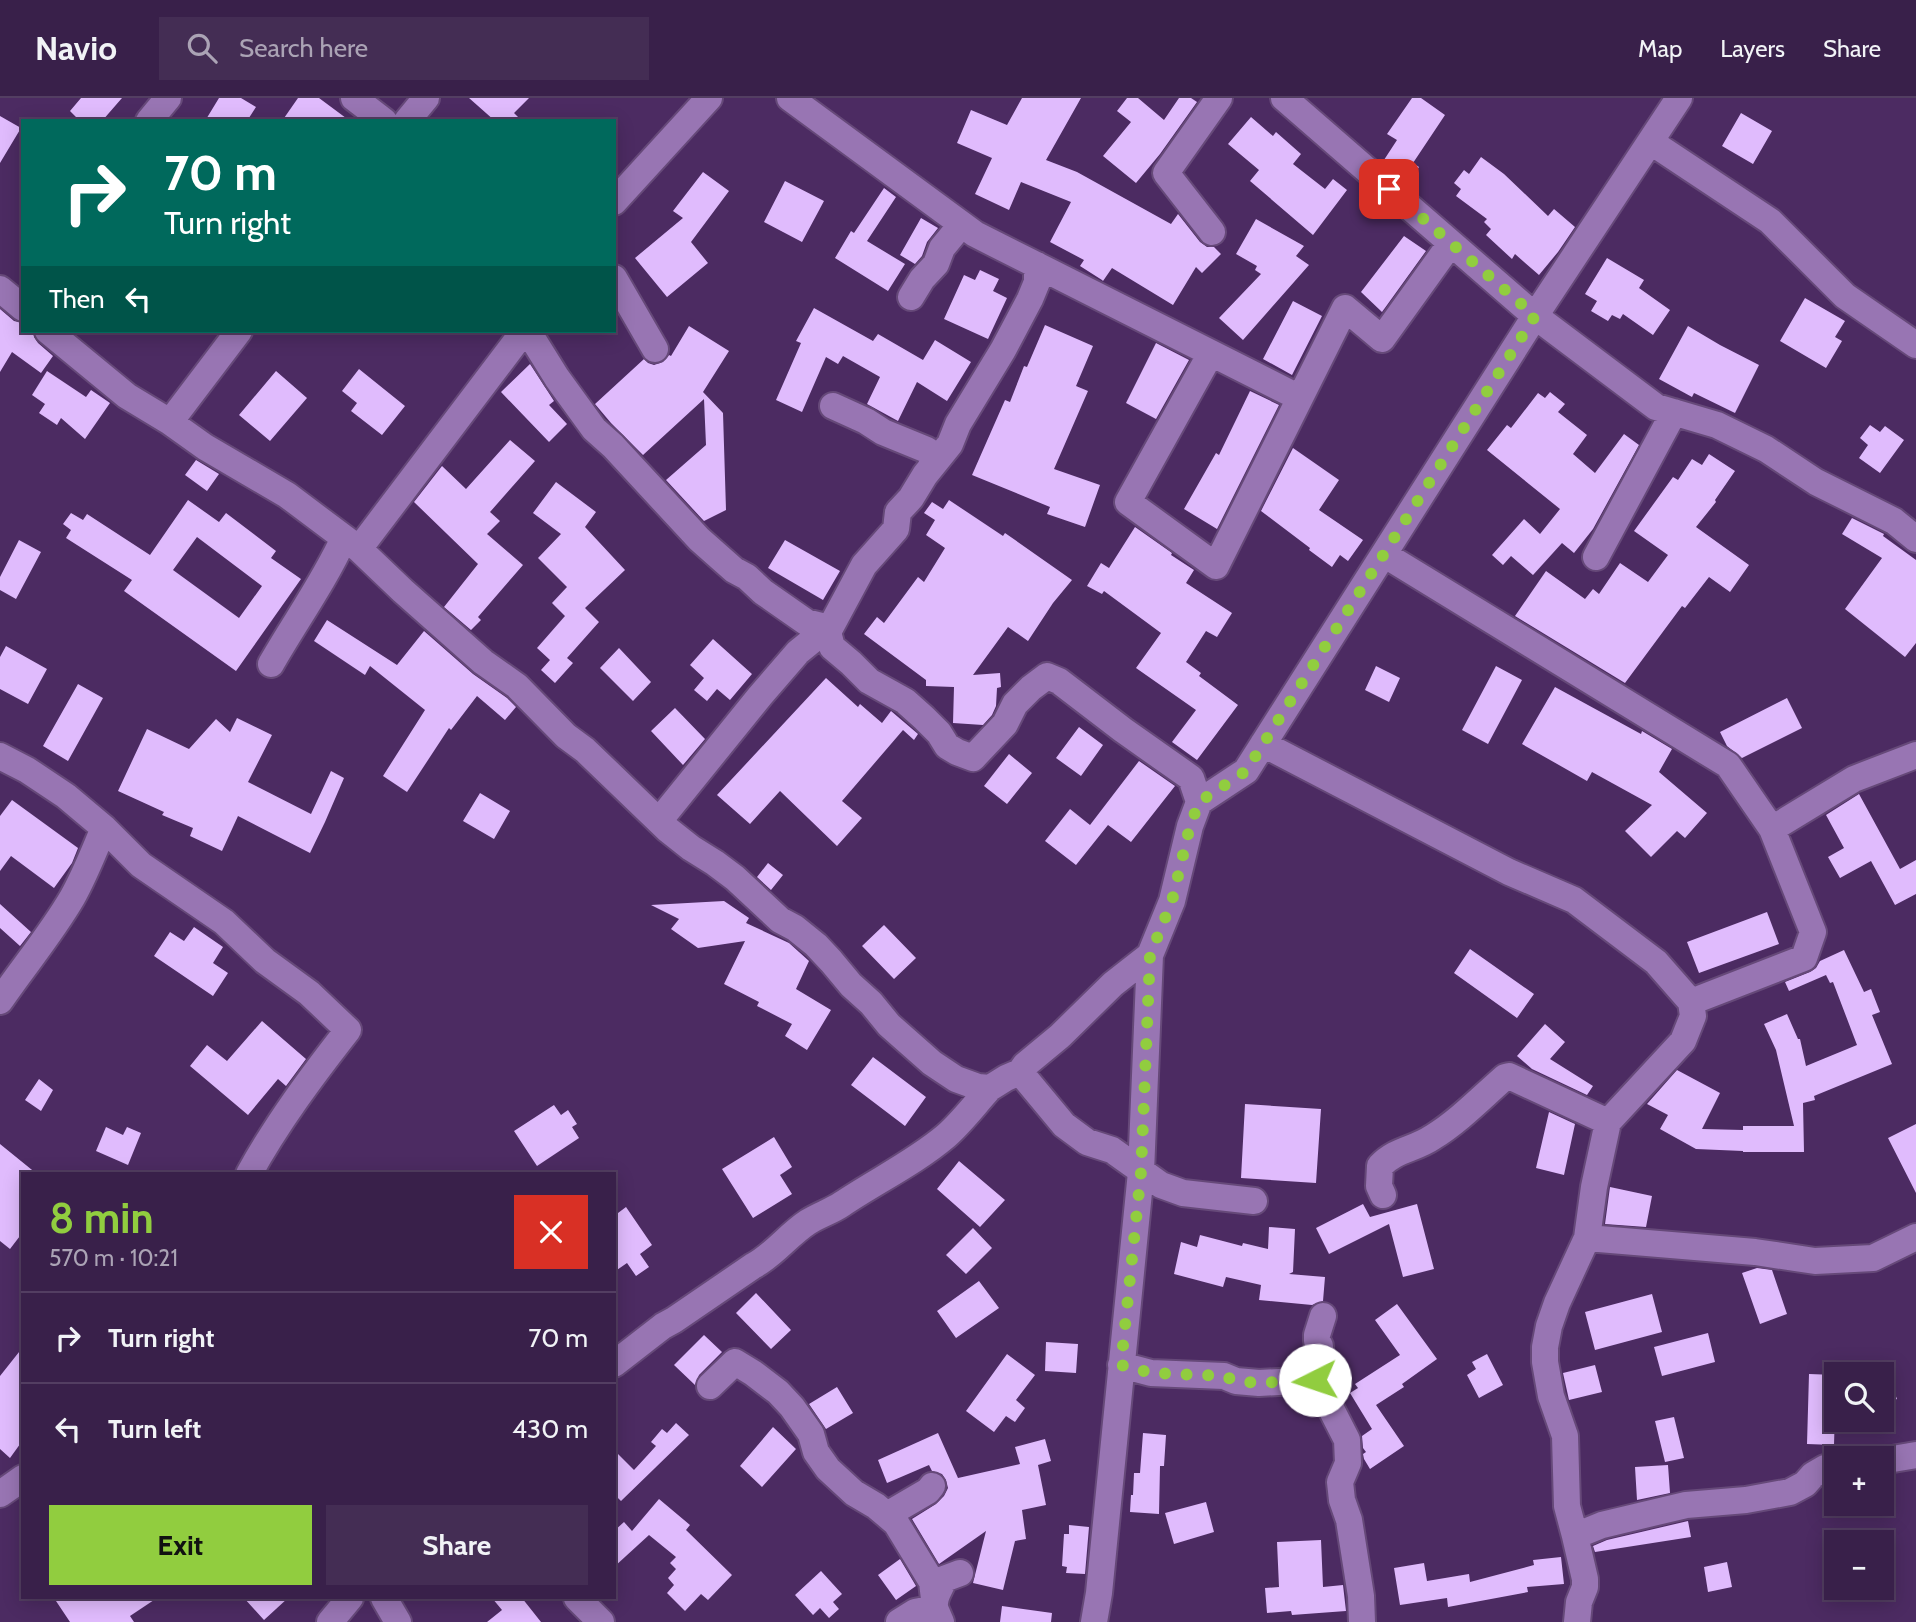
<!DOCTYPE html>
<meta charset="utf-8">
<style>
:root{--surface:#39204a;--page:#442d54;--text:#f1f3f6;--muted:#aba3b5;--line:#533e62;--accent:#91cd3f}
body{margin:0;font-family:Cabin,sans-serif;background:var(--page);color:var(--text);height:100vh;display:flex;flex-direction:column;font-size:26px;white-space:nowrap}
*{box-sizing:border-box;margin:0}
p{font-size:23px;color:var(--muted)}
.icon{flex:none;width:38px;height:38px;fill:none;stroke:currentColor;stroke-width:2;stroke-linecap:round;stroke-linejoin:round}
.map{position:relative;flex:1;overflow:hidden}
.drawer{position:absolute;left:21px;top:1074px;width:595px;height:427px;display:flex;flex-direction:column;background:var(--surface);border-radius:0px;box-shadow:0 4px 18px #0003,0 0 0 2px var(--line)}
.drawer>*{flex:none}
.banner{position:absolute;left:21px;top:21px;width:595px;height:214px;border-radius:0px;box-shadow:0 4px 18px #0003,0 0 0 2px var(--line);background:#00695c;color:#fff;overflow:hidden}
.fabs{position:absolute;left:1824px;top:1264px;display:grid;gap:14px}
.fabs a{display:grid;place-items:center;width:70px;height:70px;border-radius:0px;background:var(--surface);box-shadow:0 4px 18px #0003,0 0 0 2px var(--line);font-size:35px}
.pin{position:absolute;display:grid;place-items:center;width:60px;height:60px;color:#fff;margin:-30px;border-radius:14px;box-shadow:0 4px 10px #0006}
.me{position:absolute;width:77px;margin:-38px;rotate:266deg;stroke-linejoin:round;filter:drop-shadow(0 0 5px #0008)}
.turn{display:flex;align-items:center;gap:24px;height:147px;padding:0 28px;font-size:32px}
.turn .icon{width:91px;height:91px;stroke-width:2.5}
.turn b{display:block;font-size:49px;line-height:60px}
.then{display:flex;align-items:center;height:66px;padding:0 28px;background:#0003;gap:14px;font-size:26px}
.round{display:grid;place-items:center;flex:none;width:74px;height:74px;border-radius:0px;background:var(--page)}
.headline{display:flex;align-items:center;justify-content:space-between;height:119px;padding:0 28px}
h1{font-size:42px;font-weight:800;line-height:52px;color:var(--accent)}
.primary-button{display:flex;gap:14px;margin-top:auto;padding:14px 28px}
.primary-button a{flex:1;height:80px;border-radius:0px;background:var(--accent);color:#111;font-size:28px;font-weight:800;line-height:80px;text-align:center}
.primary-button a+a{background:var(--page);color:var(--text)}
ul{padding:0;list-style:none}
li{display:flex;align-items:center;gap:21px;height:91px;padding:0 28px;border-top:2px solid var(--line)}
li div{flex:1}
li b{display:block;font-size:26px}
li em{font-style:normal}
header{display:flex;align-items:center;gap:42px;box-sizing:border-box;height:98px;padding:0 35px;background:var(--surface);border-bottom:2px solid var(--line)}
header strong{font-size:33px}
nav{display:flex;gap:38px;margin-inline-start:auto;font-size:24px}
.search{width:490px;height:63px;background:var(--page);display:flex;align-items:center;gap:18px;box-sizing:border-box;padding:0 24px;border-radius:0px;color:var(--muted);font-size:26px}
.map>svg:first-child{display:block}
</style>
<header>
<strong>Navio</strong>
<div class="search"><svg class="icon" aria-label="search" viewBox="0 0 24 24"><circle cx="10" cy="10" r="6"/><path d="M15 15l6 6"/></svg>Search here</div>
<nav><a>Map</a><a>Layers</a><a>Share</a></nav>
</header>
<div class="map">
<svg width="1916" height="1524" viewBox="0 0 1916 1524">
<rect width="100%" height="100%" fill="#4c2b62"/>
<path fill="#e0bbfd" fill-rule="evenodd" d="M81,0H122L102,23H80L70,13Z
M219,0H241L256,9L247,23H205Z
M298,0H319L350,23H282Z
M469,0H529L514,15L522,23H495Z
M1022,0H1081L1046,62L1077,74L1171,126L1178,116L1200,144L1207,149H1214L1221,156L1202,175L1196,169L1173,207L1112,170L1103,183L1102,182L1080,168L1084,162L1050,144L1071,104L1021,84L1009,112L975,96L992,60L957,45L971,12L1007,27Z
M1127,0H1138L1164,22L1179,0H1191L1197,4L1160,56L1136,85L1103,58L1131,24L1117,13Z
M1412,0H1421L1445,17L1413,65L1419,69L1408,85L1382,65L1397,42L1387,36Z
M1741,15L1772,33L1753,66L1722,48Z
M0,18L21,30L0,65Z
M1251,19L1273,38L1276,34L1301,56L1293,66L1325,91L1333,81L1347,92L1313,137L1250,83L1259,72L1228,46Z
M1481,59L1504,76L1548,118L1554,111L1575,129L1558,154L1539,177L1515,156L1512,161L1486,137L1491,131L1484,124L1487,121L1456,98L1461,91L1454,85L1464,72L1469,76Z
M703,74L729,93L691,144L708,165L667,199L635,160L683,120L673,113Z
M785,83L824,103L802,144L764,124Z
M884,90L896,99L867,143L905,166L888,193L835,160L851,133L854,135Z
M921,120L938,130L927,144L922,158L915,166L900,157Z
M1256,121L1304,148L1296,158L1309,167L1243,242L1219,220L1261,176L1255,172L1257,168L1236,156Z
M1404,138L1426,153L1382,214L1361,194Z
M1607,160L1644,182L1639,190L1670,212L1653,237L1623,216L1620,221L1612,217L1608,223L1591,213L1597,203L1585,196Z
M980,172L999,181L993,193L1007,200L988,241L944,221L964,177L975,182Z
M1805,200L1845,223L1835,239L1842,243L1826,270L1780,243Z
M1293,203L1322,218L1292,277L1263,261Z
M814,210L873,243L878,236L923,262L935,242L971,264L947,303L917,284L898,323L867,306L880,279L843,258L838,266L826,259L802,314L776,302L801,245L796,243Z
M0,211L14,223L23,225V233H33L34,239L38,245L53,258L41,275L12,254L0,274Z
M1045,227L1093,248L1076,288L1088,293L1054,371L1100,387L1085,429L1047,416L1050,409L972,377L1005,302L1010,304L1024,268L1027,269Z
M689,228L729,253L703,294L723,315L726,412L704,423L666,382L706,347L704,301L643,357L611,325L595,306L644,261L648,265L654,267L663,264L669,257L671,258Z
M1688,228L1720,247L1759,267L1735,315L1694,295L1692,299L1659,281Z
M1156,245L1189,262L1156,321L1126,305Z
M530,266L554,303L549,307L567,326L549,344L501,294Z
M359,271L405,308L382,337L351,313L357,305L342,293Z
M47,273L86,299L91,292L110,305L85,341L61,320L57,327L39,315L45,306L32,297Z
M276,273L307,300L270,343L239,317Z
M1250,293L1279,307L1217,431L1184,411L1216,355L1219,357Z
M1550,294L1565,306L1558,314L1587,337L1573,356L1595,375L1624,336L1639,347L1593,431L1574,455L1562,445L1533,477L1511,458L1503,467L1492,457L1524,421L1540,436L1560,411L1487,352L1507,327L1511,330L1538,295L1545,300Z
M1870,327L1880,334L1885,328L1904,342L1880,375L1859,360L1868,347L1860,340Z
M510,342L535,363L490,414L500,423L487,436L523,467L478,519L481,522L471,532L444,509L478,466L414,404L442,368L466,391Z
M1293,350L1339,382L1319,412L1363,442L1348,463L1340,457L1332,469L1309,452L1310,450L1261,413Z
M1709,356L1735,373L1715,402L1716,404L1696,429L1749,467L1730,494L1709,479L1685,510L1682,508L1625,585L1515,518L1546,473L1585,501L1593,491L1599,496L1620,465L1648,484L1668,457L1634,433L1673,379L1678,382L1692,361L1702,367Z
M196,362L219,376L207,393L185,377Z
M556,384L596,414L585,429L625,472L585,510L599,524L567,560L573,565L555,585L541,572L550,562L537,550L565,518L552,505L567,489L538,460L561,436L533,415Z
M188,402L219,424L226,415L276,453L271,460L301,481L236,573L124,493L132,482L66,440L71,432L63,426L71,415L83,422L87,416L150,457ZM197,439L262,488L239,520L173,472Z
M949,402L1003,438L1005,435L1072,482L1053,505L1028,543L1008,529L973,577L1000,575L1001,589L997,590L996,608L992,617L983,627L953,625L954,589L926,588V582L864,536L877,519L884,525L918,479L924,484L945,450L926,437L935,422L924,415L932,404L943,411Z
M1852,420L1884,436L1883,438L1916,462V545L1905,559L1845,511L1882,460L1842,436Z
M1135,429L1172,455L1171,457L1194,472L1186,485L1232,515L1217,539L1206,533L1186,564L1201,575L1199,578L1238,607L1197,662L1172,644L1196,612L1136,570L1161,535L1104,493L1102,496L1087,488L1101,465L1109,470Z
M19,442L41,454L16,501L0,492V479Z
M785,442L840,473L823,502L768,470Z
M327,522L397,567L424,533L473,576L507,600L516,609L505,622L477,598L451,632L449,630L407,694L383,678L425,612L370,568L365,577L314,543Z
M713,541L752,576L730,602L717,591L707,603L694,592L704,580L690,567Z
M6,548L47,571L28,606L0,591V559Z
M619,550L651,584L633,603L600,570Z
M1376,568L1400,580L1389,604L1365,592Z
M1496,568L1522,582L1488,646L1462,632Z
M826,580L858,609L860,606L882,625L891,613L918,636L914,642L903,632L842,703L862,720L837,748L780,693L750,726L717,697Z
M78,586L103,600L68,663L43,648Z
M1555,589L1641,636L1642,633L1672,651L1659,674L1707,715L1685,740L1677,733L1651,759L1625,733L1652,707L1592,674L1587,683L1522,646Z
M1787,600L1802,630L1742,660L1727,648L1720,634Z
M675,610L705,641L683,667L651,633Z
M237,620L272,637L248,684L311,716L331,673L344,680L325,724L310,755L238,718L222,753L190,738L193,730L162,717L164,714L118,693L147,631L189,651L216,621L230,634Z
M1079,629L1103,647L1081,678L1056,660Z
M1009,656L1032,675L1007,706L984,688Z
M1139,663L1175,688L1131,744L1108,727L1076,767L1045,743L1070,711L1090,727Z
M480,695L510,713L494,741L463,723Z
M1859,696L1900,771L1916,762V796L1895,807L1871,763L1840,780L1828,759L1844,750L1826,717Z
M12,702L78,750L72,765L54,790L11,758L0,773V718Z
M768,765L783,777L771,792L757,779Z
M724,803L749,820L746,825L789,845L809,863L796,891L831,912L807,952L785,938L792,926L757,908L759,904L724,886L745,843L698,850L671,831L679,821L651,807Z
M0,806L31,834L20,848L0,830Z
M1767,814L1779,846L1699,875L1687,844Z
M884,827L916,860L894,881L862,848Z
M194,829L223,849L213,865L228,875L213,898L154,858L170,834L184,843Z
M1470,851L1534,896L1517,920L1454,875Z
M1844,852L1864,894L1871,891L1880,914L1872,917L1892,966L1814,998L1815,1002L1803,1005L1804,1054H1743V1053L1696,1051L1660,1031L1668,1017L1647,1006L1677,972L1720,995L1702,1031L1743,1032V1028H1794L1776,952L1764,926L1787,916L1798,941H1800L1806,968L1857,947L1833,884L1830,885L1826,877L1789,893L1785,884L1810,874L1816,870L1820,863Z
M262,923L306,961L286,988L278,981L248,1017L190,968L207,947L227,963Z
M1545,926L1565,944L1550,961L1593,988L1587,997L1532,971L1517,958Z
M873,959L926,999L905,1028L851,987Z
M39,981L53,992L41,1013L25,1002Z
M1245,1006L1321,1011L1316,1085L1241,1080Z
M554,1007L561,1017L568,1012L577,1026L572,1029L579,1040L537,1068L514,1033Z
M1549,1014L1575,1026L1564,1077L1536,1070Z
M1916,1026V1095L1888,1040Z
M106,1029L123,1037L127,1029L141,1035L128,1067L96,1053Z
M774,1039L792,1069L780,1077L792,1096L753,1120L722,1071Z
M0,1046L37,1076H23V1134L10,1151L0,1143Z
M959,1063L1005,1102L980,1129L937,1091Z
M1610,1089L1652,1098L1646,1129L1605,1126Z
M1363,1106L1370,1119L1417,1106L1434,1171L1403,1179L1389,1126L1329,1156L1316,1130Z
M626,1109L652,1147L640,1156L649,1169L636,1178L627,1165L614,1174V1118Z
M1269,1129L1295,1131L1293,1174L1289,1176L1325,1179L1323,1203L1312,1207L1259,1202L1261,1187L1226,1179L1223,1189L1174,1176L1181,1144L1197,1149L1200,1137L1242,1148L1243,1145L1268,1151Z
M973,1130L992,1150L966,1176L946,1157Z
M1757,1170L1772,1172L1787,1216L1760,1226L1742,1175Z
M979,1183L999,1210L956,1240L937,1213Z
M756,1195L791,1232L771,1251L736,1215Z
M1652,1196L1662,1234L1595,1252L1585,1214Z
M1397,1206L1437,1261L1402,1286L1404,1289L1376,1307L1404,1348L1370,1371L1364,1361L1363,1356L1366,1354L1363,1350L1362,1338L1372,1331L1350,1295L1358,1290L1355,1286L1400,1257L1375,1222Z
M1708,1235L1715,1264L1662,1278L1654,1249Z
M704,1237L722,1254L699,1277L695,1287L674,1267Z
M1046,1244L1078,1246L1076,1275L1045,1273Z
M23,1249V1342L10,1360L0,1351V1278Z
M1007,1256L1035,1277L1016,1302L1025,1310L1015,1324L1006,1318L994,1334L966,1313Z
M1487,1256L1503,1287L1479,1300L1467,1277L1476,1271L1472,1264Z
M1882,1263L1897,1301L1881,1307V1264Z
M1595,1267L1602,1294L1569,1302L1563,1275Z
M1809,1276L1836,1277L1834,1347L1807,1346Z
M837,1289L853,1315L826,1331L809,1306Z
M1674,1319L1684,1360L1665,1364L1655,1323Z
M676,1325L689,1337L621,1403L614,1396V1352L634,1372L656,1348L651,1344L662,1331L667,1335Z
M773,1329L796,1351L762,1389L740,1368Z
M938,1335L958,1380L1020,1366L1015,1349L1045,1341L1051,1363L1038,1367L1046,1407L1022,1412L1026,1441L1015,1443L1003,1492L973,1485L986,1433L939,1466L912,1421L936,1406L944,1398L948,1390L946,1382L942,1376L932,1373L929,1367L887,1385L878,1362Z
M1143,1335L1166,1337L1164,1368H1160L1159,1416L1130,1414L1131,1397H1133L1134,1375H1140Z
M1668,1367L1670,1395L1637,1402L1635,1369Z
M659,1401L690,1427L686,1432L732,1477L708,1502L701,1496L685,1513L667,1495L674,1487L668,1480L676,1471L670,1465L676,1459L649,1437L614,1469V1433L624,1424L632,1433Z
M1206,1404L1214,1434L1174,1446L1165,1415Z
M1688,1423L1691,1439L1595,1454L1593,1448L1607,1442Z
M1069,1427L1089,1429L1085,1476L1066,1475L1067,1469L1062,1468L1064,1436H1069Z
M1321,1442L1323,1489L1343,1487L1346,1513L1292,1517L1291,1513L1267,1515L1265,1490L1279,1489L1277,1444Z
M1561,1459L1564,1486L1527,1489L1528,1494L1448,1509L1447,1500L1400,1507L1394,1470L1424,1465L1427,1483L1469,1476L1470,1484L1534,1467L1533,1462Z
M900,1461L916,1488L896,1502L878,1477Z
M1727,1464L1732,1489L1708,1494L1704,1469Z
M821,1473L842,1496L833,1504L839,1511L829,1520L820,1510L813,1517L795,1497Z
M54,1500H157L130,1518L134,1524H70Z
M244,1500H288L264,1522Z
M492,1500H522L541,1524H487L502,1512Z
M1002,1508L1052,1515L1051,1524H1000Z"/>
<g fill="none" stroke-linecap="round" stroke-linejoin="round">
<defs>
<path id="minor" d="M354,0L384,23
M790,0L975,136L1300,300
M1284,0L1535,218L1656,309L1717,327L1766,351L1816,384L1894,423L1916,441
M149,23L168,0
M407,23L426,0
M1651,44L1770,123L1845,198L1916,247
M614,104L709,0
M1212,134L1166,75L1219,0
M614,180L655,251
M0,191L23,210
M911,199L922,181L936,166L942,150L961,127
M48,233L127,298L170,324L205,349L287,397L359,451L524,233L534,243L557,280L594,331L613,348L699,441L734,472L747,479L763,494L806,524L830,530
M1211,255L1128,404L1216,468L1345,210L1382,241L1451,145
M833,308L866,323L883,334L927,352L935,364
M170,324L239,233
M359,451L403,493L483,564L517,588L566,638L585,652L667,731L691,750L715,765L735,780L780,822L795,830L816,847L831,863L851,887L871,905L889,927L932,965L956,981L978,989L990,990L1006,980L1020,974L1025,967L1060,938L1113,886L1150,857L1172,803L1190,728L1199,704L1191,680L1123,632L1059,583L1047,578L1031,590L1015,606L1005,626L973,660L957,654L947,648L939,635L924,620L905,603L869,583L851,565L832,549L828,534
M1385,457L1728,667L1772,731L1854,681L1916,657
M1596,459L1674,314
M271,566C295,524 324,484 344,440
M1263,646L1509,774L1574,802L1656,864L1691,904L1693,918L1683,943L1608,1024L1594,1089L1587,1140L1755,1154L1815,1163L1873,1160L1916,1139
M0,658L27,672L66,698L104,730L141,767L224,824L265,863L309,895L348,932C312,978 277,1025 249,1076
M1199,704L1246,673L1535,218L1679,0
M659,723L760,598L798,554L814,541L828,534L864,467L896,431L898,414L911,400L925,377L950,346L958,326L1003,252L1030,201L1037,184V167
M0,903C24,868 51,836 72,800C85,777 94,753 104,730
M1691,904L1804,860L1813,834L1772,731
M1020,974L1064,1027L1087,1044L1112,1052L1161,1087L1183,1095L1254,1103
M1383,1097L1379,1088L1380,1068C1396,1051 1414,1052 1433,1039C1459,1023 1481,1000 1505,979L1509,978L1608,1024
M614,1266L663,1228L674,1222L753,1168C774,1157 788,1137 808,1124C819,1117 832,1113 842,1106C876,1083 914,1065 946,1038C962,1024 976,1005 990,990
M1121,1267L1151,1275L1224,1278L1236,1283L1259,1285L1315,1282L1321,1291L1347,1342L1348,1365L1340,1384L1342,1402L1349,1422L1361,1498L1362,1524
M1315,1282L1320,1248L1317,1243V1237L1323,1218
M710,1288L735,1264L753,1275L778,1294L792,1309L811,1336L816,1354L828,1371L854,1395L876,1408L896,1425L932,1484L934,1501
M1881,1363L1916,1357
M0,1396L23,1380
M887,1417L928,1393L932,1388
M1575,1438L1567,1408L1565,1338L1551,1298L1545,1264V1249L1549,1228L1557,1205L1587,1140
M384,1500L398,1524
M577,1500L601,1524
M935,1508C934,1497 941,1491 944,1481L960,1475
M330,1524L350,1500
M899,1524L915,1514L935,1510L941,1524
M1094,1524L1099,1495L1141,1074L1150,857
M1577,1524L1579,1504L1585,1489V1481L1575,1438L1602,1427L1686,1407L1746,1402L1790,1394L1805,1386L1813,1377L1825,1370L1836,1368"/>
</defs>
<use href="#minor" stroke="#664979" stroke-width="30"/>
<use href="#minor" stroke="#9875b3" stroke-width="26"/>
</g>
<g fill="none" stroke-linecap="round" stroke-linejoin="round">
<path stroke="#91cd3f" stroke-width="12" stroke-dasharray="0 21.6" d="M1315,1282L1259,1285L1236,1283L1224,1278L1151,1275L1121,1267L1141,1074L1150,857L1172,803L1190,728L1199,704L1246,673L1535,218L1389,91"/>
</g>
</svg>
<div class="fabs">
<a><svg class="icon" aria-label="search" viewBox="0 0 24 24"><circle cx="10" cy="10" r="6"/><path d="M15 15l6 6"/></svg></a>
<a>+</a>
<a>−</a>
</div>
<div class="pin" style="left:1389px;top:91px;background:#d93025"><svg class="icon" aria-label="arrive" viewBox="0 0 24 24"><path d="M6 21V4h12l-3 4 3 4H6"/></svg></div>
<svg class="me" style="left:1315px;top:1282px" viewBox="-20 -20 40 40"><circle r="19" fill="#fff"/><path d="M0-13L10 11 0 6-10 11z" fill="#91cd3f"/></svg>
<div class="banner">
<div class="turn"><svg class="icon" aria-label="right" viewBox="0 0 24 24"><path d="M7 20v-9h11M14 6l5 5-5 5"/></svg><div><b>70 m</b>Turn right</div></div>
<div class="then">Then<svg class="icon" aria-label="left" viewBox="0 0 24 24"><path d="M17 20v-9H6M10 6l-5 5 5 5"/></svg></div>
</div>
<section class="drawer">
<div class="headline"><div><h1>8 min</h1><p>570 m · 10:21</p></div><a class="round" style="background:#d93025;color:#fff"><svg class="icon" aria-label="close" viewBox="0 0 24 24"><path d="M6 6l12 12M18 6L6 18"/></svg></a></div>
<ul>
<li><svg class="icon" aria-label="right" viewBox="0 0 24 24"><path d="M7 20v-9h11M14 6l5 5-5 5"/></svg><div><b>Turn right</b></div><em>70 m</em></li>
<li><svg class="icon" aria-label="left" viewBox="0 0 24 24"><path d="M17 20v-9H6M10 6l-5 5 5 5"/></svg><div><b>Turn left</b></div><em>430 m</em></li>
</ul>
<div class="primary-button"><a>Exit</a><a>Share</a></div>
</section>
</div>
